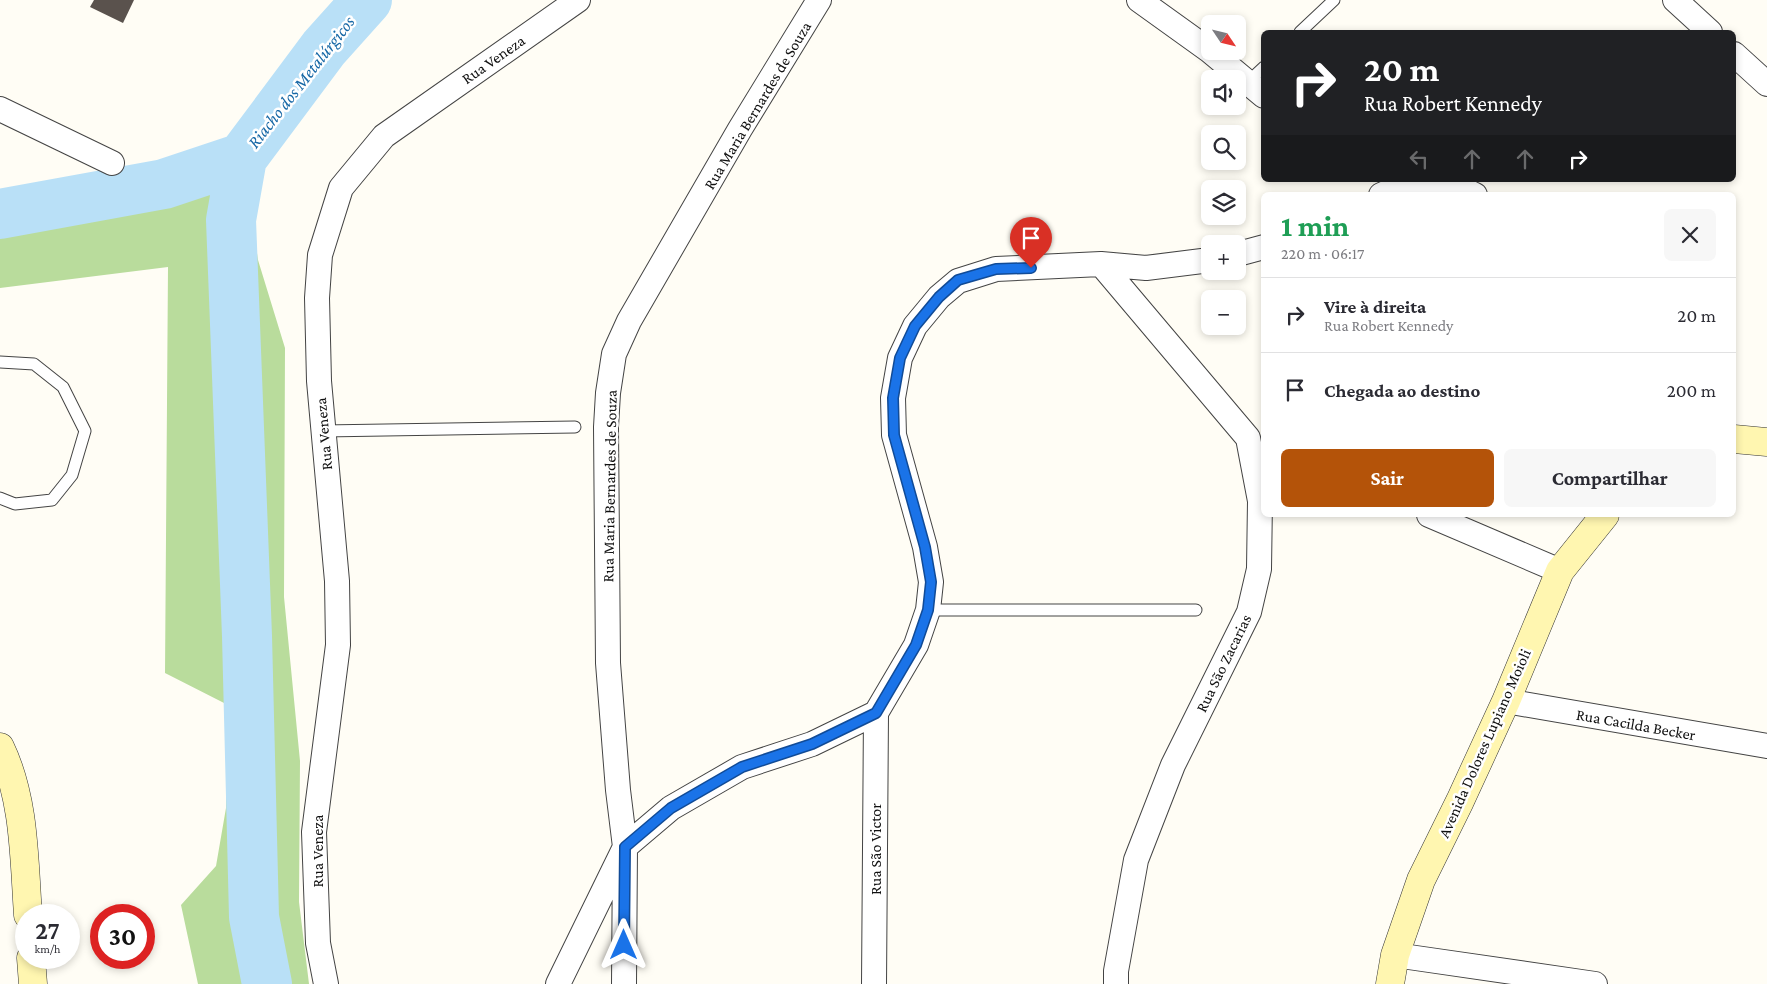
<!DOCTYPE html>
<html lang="pt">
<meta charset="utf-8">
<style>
:root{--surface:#fff;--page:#f7f7f7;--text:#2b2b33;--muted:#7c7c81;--line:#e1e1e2;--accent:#b45309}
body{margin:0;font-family:"Crimson Pro",serif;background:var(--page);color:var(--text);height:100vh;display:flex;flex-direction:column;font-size:19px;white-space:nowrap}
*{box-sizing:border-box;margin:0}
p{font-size:16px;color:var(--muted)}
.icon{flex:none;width:28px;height:28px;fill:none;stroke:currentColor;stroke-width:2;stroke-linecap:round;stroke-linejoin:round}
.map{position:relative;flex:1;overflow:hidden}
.details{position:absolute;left:1261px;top:192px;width:475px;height:325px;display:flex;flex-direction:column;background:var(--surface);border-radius:8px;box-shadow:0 2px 8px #0003}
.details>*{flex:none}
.guide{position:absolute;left:1261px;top:30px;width:475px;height:152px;border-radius:8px;box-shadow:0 2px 8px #0003;background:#202124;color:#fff;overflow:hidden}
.needle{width:32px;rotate:125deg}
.controls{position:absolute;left:1201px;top:15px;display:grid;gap:10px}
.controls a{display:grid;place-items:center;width:45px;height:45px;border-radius:8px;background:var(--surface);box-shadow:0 2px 8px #0003;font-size:25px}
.speed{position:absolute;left:15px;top:904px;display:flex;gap:10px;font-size:25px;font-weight:700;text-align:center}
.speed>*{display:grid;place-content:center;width:65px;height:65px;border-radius:50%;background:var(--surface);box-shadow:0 2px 8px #0003;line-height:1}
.speed small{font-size:12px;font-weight:400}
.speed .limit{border:8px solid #d22;background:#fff;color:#111}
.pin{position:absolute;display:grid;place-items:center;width:42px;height:42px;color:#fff;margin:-51px -21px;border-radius:50% 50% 50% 0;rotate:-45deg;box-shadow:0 0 5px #0007}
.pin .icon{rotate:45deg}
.me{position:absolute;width:55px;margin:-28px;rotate:0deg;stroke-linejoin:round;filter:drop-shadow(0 0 4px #0008)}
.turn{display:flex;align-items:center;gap:18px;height:105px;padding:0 20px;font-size:22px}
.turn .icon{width:65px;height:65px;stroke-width:2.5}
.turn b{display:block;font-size:35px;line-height:42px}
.lanes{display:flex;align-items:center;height:48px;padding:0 20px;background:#0003;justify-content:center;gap:25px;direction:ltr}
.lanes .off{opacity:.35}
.round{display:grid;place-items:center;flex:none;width:52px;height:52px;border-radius:8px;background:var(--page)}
.headline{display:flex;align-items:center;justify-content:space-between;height:85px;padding:0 20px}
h1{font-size:30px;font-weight:700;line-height:38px;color:#1e9e55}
.cta{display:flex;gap:10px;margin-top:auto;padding:10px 20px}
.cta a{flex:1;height:58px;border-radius:8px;background:var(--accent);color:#fff;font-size:20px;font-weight:700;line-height:58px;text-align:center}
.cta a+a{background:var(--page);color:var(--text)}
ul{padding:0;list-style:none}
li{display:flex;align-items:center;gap:15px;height:75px;padding:0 20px;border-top:1px solid var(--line)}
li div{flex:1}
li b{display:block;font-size:19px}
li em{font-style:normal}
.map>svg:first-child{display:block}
</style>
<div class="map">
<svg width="1767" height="984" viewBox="0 0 1767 984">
<rect width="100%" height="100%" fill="#fffdf5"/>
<path fill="#b9dc9c" d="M222,181L250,204L258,260L285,348L284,597L300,761L299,902L309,984H198L181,905L216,866L226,808V704L165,673L168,267L0,288V198L64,191Z"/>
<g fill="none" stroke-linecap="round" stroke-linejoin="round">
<path stroke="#b9e0f7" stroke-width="50" d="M242,158L231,220L247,636L254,917L267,984
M0,214L164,184L242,158L324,48L367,0"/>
</g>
<path fill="#5a524d" d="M94,0H134L123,23L90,7Z"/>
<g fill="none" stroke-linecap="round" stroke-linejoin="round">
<defs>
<path id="service" d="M1300,32L1334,0
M1248,82L1264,67
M0,362L34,364L63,387L85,431L72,475L52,500L15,504L0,498
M323,431L575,427
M928,610H1196"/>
<path id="minor" d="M1139,0L1210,51
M1675,0L1710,32
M1210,51L1264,96
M1734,54L1767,84
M0,109L112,163
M1381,195C1403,185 1429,177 1453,185C1461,187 1468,192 1475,195
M1238,254L1264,247
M1101,264L1248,438L1260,501L1259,569L1249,612L1173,765L1136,860L1116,971V984
M1429,515L1560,571
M1506,701L1767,746
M1395,955L1595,984
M326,984L318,943L314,832L338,645L337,581L319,381L317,298L320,255L341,188L384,136L578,0
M558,984L625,847L671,808L742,767L812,744L876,713L916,645L928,610L931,582L925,547L894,435L893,398L900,358L915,326L939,297L958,281L996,269L1101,264L1146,268L1210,260
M624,984L625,847L618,790L608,663L606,427L608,393L614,354L629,321L740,129L819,0
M874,984L876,713"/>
<path id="secondary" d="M1734,439L1767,442
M0,747C25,799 24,859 28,915
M31,958L33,984
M1390,984L1395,955L1421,880L1460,801L1506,701L1560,571L1605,515"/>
</defs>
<use href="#service" stroke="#444" stroke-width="13"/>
<use href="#minor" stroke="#444" stroke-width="26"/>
<use href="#secondary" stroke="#333" stroke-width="29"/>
<use href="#service" stroke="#fff" stroke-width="11"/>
<use href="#minor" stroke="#fff" stroke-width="24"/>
<use href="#secondary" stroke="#fff6b0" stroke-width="28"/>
</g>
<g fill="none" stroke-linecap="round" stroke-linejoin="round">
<defs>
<path id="route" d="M624,945L625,847L671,808L742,767L812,744L876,713L916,645L928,610L931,582L925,547L894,435L893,398L900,358L915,326L939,297L958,280L996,269L1031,268"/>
</defs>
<use href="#route" stroke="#114b97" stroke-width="12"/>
<use href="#route" stroke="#1a73e8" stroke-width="9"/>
</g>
<g text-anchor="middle" stroke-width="5" stroke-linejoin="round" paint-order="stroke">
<g font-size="16" fill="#111" stroke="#fff">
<text transform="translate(493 59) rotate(-35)" y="6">Rua Veneza</text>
<text transform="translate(757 105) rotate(-59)" y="6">Rua Maria Bernardes de Souza</text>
<text transform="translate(323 434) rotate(-95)" y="6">Rua Veneza</text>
<text transform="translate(609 486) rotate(-89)" y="6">Rua Maria Bernardes de Souza</text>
<text transform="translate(1223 663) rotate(-64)" y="6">Rua São Zacarias</text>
<text transform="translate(1636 724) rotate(10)" y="6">Rua Cacilda Becker</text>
<text transform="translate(1484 743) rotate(-66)" y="6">Avenida Dolores Lupiano Moioli</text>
<text transform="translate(875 849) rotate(-90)" y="6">Rua São Victor</text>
<text transform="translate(317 851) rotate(-90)" y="6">Rua Veneza</text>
</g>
<g font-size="18" font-style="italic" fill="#1768a6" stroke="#fff">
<text transform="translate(301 82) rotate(-52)" y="6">Riacho dos Metalúrgicos</text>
</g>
</g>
</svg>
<div class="controls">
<a><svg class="needle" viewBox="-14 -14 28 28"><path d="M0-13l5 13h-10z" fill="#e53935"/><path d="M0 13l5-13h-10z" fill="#7c7c81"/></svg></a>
<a><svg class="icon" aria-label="sound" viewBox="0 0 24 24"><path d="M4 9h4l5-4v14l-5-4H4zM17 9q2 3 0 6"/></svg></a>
<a><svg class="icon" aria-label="search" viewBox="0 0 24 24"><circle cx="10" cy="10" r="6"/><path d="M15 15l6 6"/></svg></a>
<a><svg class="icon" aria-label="layers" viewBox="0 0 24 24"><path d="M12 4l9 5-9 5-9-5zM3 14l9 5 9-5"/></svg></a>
<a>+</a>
<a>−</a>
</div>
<div class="speed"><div>27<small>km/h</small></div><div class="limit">30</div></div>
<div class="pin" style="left:1031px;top:268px;background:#d93025"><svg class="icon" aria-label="arrive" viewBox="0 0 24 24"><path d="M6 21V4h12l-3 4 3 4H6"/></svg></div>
<svg class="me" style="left:624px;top:945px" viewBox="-20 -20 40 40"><path d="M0-17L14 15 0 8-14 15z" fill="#1a73e8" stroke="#fff" stroke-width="4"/></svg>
<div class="guide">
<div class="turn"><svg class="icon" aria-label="right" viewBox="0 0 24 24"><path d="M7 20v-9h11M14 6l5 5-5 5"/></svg><div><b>20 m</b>Rua Robert Kennedy</div></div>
<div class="lanes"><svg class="icon off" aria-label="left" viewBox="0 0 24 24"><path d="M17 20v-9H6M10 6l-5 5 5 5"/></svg><svg class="icon off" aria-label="ahead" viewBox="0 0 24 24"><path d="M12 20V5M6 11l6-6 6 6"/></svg><svg class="icon off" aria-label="ahead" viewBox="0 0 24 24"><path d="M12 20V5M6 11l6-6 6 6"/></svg><svg class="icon" aria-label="right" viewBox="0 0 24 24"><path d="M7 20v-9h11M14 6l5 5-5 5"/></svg></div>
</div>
<section class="details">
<div class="headline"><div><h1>1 min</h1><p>220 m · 06:17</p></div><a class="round"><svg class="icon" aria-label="close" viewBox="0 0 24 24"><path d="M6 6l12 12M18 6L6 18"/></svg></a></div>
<ul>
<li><svg class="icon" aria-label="right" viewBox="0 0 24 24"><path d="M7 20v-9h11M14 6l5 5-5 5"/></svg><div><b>Vire à direita</b><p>Rua Robert Kennedy</p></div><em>20 m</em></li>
<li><svg class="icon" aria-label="arrive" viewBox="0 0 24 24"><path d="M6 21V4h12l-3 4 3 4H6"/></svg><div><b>Chegada ao destino</b></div><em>200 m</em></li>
</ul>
<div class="cta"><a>Sair</a><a>Compartilhar</a></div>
</section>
</div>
